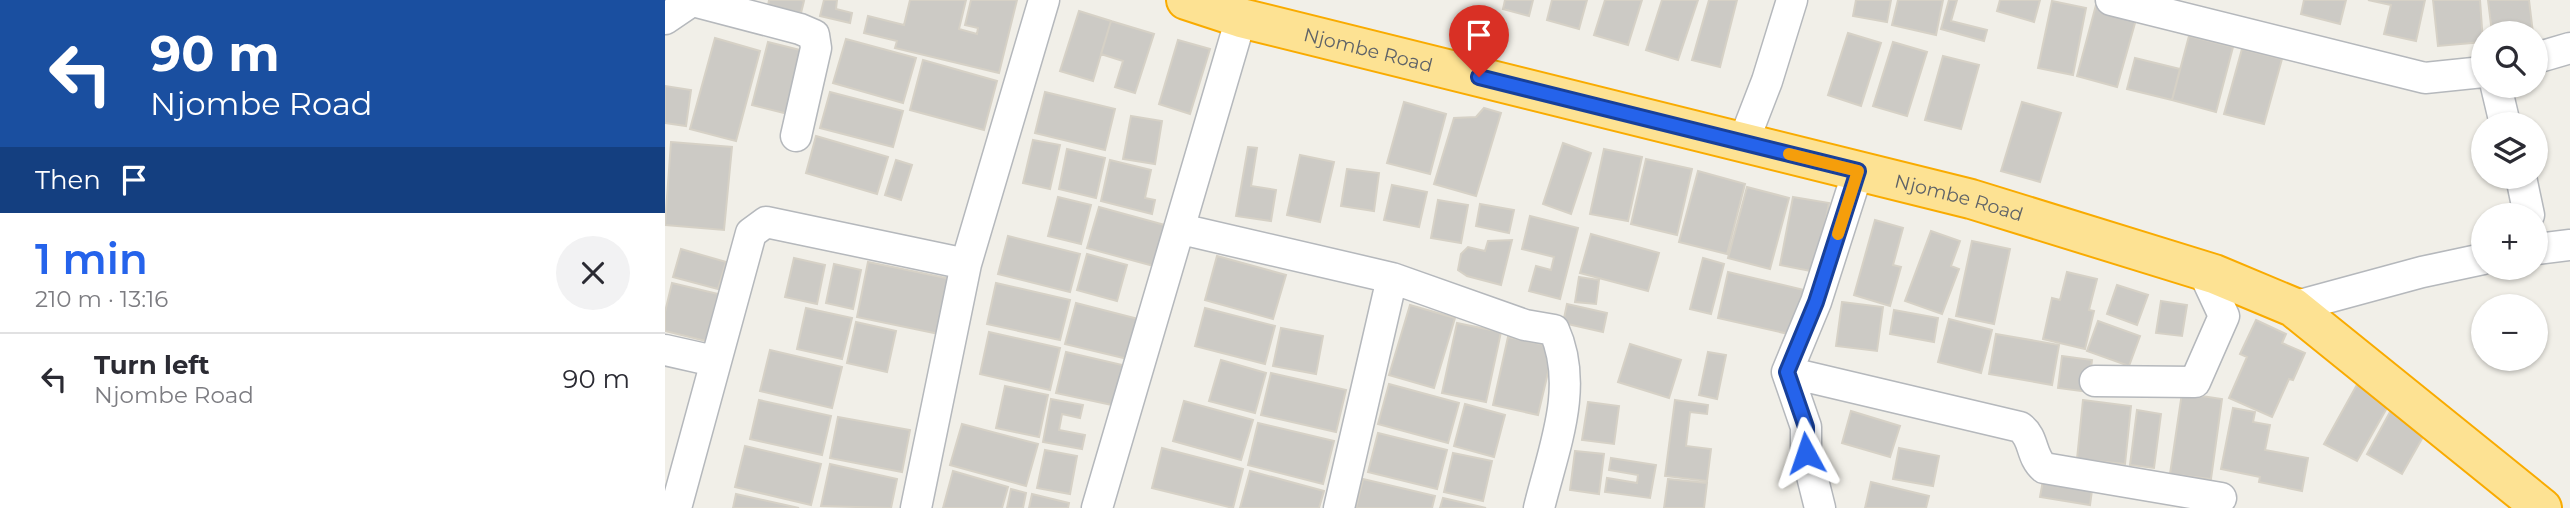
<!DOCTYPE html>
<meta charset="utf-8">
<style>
:root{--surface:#fff;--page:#f2f2f3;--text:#2b2b33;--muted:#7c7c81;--line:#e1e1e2;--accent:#2563eb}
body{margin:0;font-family:Montserrat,sans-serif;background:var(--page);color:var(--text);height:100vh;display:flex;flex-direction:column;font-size:26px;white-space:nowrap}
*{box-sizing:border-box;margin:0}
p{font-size:23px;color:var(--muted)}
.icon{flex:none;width:38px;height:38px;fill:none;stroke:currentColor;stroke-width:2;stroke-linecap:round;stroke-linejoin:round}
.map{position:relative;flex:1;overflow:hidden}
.drawer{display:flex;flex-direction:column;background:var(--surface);width:665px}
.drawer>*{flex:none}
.hud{background:#1a4fa0;color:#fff;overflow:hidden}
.tools{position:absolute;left:1806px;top:21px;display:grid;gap:14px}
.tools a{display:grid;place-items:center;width:77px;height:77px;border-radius:50%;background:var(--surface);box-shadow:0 2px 5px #0004;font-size:35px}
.pin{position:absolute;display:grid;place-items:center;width:60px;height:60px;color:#fff;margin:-72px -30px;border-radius:50% 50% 50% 0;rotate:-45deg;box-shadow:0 0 7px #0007}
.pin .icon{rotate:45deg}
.me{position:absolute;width:77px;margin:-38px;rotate:355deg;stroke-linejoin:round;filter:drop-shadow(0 0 5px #0008)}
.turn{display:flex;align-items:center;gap:24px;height:147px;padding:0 35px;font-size:32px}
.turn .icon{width:91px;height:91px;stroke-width:2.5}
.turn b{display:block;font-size:49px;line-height:60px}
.then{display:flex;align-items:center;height:66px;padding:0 35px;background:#0003;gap:14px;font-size:26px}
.round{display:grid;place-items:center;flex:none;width:74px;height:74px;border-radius:37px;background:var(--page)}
.head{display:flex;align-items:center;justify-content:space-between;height:119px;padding:0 35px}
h1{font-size:42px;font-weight:600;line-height:52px;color:var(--accent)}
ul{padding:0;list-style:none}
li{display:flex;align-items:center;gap:21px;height:91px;padding:0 35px;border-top:2px solid var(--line)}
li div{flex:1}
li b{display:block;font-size:26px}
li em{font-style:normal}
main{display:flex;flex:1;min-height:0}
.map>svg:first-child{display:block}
</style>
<main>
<section class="drawer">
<div class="hud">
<div class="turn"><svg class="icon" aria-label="left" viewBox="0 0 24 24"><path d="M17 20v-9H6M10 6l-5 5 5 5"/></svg><div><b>90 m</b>Njombe Road</div></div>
<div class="then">Then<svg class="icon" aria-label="arrive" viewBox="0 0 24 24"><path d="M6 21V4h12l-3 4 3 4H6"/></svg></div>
</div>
<div class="head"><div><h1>1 min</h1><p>210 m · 13:16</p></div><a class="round"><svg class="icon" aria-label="close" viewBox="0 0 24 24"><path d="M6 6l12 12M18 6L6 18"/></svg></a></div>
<ul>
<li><svg class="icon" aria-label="left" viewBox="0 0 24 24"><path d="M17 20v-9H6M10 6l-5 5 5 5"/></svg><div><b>Turn left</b><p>Njombe Road</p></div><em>90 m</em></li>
</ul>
</section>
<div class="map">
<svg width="1905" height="508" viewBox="0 0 1905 508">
<rect width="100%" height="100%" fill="#f1efe8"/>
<path fill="#cccac5" stroke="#d6d1c6" stroke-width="2" d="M104,0H136L139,1L136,13L103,6Z
M159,0H172L171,9L187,13L185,23L155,16Z
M245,0H301L294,29L312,34L313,28L300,25L306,0H352L334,73L230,48L232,41L199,33L203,16L239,25Z
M840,0H868L864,16L838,9Z
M887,0H922L914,29L882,20Z
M940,0H977L963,45L929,35Z
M997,0H1033L1013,60L981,50Z
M1044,0H1072L1055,67L1027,60Z
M1191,0H1226L1222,22L1188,16Z
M1233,0H1278L1271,35L1227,25Z
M1284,0H1292L1286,21L1322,30L1319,41L1276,29Z
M1335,0H1375L1369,22L1332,11Z
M1639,0H1681L1675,24L1636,14Z
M1703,0H1760L1751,41L1719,34L1726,5Z
M1768,0H1815L1818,42L1773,46Z
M1823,0H1864L1868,33H1827Z
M1387,1L1421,8L1408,75L1373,68Z
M1431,5L1472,16L1452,87L1412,76Z
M414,11L446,21L428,81L395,71Z
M446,21L489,34L470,93L450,87L458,61L436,54Z
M1183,33L1216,43L1196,106L1163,95Z
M1524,36L1568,47L1551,112L1507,100Z
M50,38L95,51L71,141L25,129Z
M181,39L251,58L238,103L168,83Z
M513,40L545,49L525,114L494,104Z
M103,42L139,51L123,114L87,105Z
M1228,42L1262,52L1242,116L1208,106Z
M1577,49L1617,59L1599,124L1559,114Z
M1278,56L1314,65L1296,129L1260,120Z
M1470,58L1515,69L1507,100L1462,89Z
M258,60L332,81L319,130L245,110Z
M0,86L26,90L21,126L0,123Z
M165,92L238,111L228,147L155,128Z
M380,92L450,109L440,150L370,133Z
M739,102L781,114L765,174L722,163Z
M1357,102L1396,113L1375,182L1336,171Z
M819,108L836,113L811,196L769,184L789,118L811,117Z
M466,116L497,121L490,164L458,159Z
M151,136L223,157L212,194L141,173Z
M368,140L395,145L385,189L358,183Z
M6,142L67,147L59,230L0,225Z
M898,143L926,153L906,214L878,204Z
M583,147L592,148L586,186L611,190L606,221L571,216Z
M402,149L440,158L431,198L394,189Z
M939,149L977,157L963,221L925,214Z
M635,155L669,162L655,222L622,215Z
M981,159L1027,169L1012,235L966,224Z
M231,160L247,165L236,200L220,195Z
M445,160L486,170L480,198L490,200L487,214L436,201Z
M682,169L714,173L709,211L676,206Z
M1033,171L1080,184L1062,254L1014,242Z
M727,185L762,192L754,227L719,220Z
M1082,187L1124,198L1105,269L1063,258Z
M393,197L426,205L416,244L383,236Z
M1128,197L1164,203L1151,272L1115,265Z
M773,200L803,205L796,243L766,238Z
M815,204L849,210L844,233L811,226Z
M434,207L507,227L496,268L422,248Z
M865,216L913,228L895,299L864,291L871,266L886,270L889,257L857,249Z
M1210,220L1238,228L1228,265L1236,267L1225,306L1189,295Z
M1266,231L1295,241L1286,266L1294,269L1277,314L1240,301Z
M926,234L994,253L983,291L915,273Z
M343,236L415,254L405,292L333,274Z
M847,240L836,285L802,276L793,270L796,254L803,247L820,251L823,241Z
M1307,241L1345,249L1329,324L1291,316Z
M16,249L61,262L53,289L8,277Z
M422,254L462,265L452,301L412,290Z
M552,256L621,275L608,319L540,300Z
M129,258L160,265L152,304L120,297Z
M1038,258L1059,264L1046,314L1025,309Z
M203,262L286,279L274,334L192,317Z
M169,264L196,270L188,309L161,303Z
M1063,272L1139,290L1128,335L1053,318Z
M1402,272L1432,279L1424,310L1429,311L1420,349L1378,339L1387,298L1395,300Z
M914,277L934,280L931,304L910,302Z
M7,283L53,294L41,341L0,331V312Z
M331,283L405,300L395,340L322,324Z
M1452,285L1483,295L1472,325L1442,314Z
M1496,301L1522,305L1517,336L1491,333Z
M1177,302L1218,307L1212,351L1171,346Z
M411,303L481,321L471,361L400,344Z
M902,304L942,313L938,332L898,323Z
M745,305L790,318L769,388L724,375Z
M141,308L187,318L177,359L132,349Z
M540,308L610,326L600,364L530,346Z
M1229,310L1273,318L1269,342L1225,334Z
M1284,319L1327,330L1316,373L1273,362Z
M1591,320L1621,334L1617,343L1640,353L1628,380L1624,379L1607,417L1564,398L1582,357L1575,354Z
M1433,321L1475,336L1464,366L1422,351Z
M191,322L231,331L222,372L182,363Z
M792,323L836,332L821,402L777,393Z
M616,328L658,336L651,374L608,366Z
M324,332L395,348L385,390L315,374Z
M1331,334L1394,345L1387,385L1324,374Z
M843,337L889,347L873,415L828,405Z
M965,344L1016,360L1004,398L953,382Z
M105,350L177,367L167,408L95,391Z
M401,352L470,368L461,408L391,393Z
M1043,352L1061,355L1052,399L1034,395Z
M1397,356L1427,360L1423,392L1393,388Z
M556,360L601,373L590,413L544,401Z
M606,373L681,390L671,432L596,415Z
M1694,381L1727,399L1692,461L1659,444Z
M724,384L794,403L783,443L713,424Z
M340,386L383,395L374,437L331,428Z
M1517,393L1557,399L1546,479L1505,474Z
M386,399L418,405L415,418L397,414L394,430L420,435L417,449L378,442Z
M94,400L166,416L157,455L85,439Z
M1010,400L1043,405L1042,414L1025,412L1021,446L1046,449L1042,481L1000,476Z
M1418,400L1466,406L1460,464L1412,459Z
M519,401L588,420L576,460L508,441Z
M923,402L954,406L949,444L917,440Z
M800,404L840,415L829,457L789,446Z
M1568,408L1590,412L1588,422L1605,425L1600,450L1643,458L1637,491L1594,482L1595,477L1556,469Z
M1472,410L1496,414L1489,468L1465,465Z
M1726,410L1762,430L1737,474L1702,454Z
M1186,411L1235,426L1225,457L1177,443Z
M173,417L245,430L237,472L165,458Z
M593,423L669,441L658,484L583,465Z
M297,424L373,444L361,486L285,465Z
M713,433L782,450L772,489L703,472Z
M80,446L156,464L146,505L70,487Z
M497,448L578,469L568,508L487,488Z
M1234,448L1274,456L1268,486L1228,479Z
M380,450L412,456L405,494L372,488Z
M910,451L939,454L934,494L905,490Z
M788,453L827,461L818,501L779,492Z
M946,458L991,465L985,498L940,492L942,478L972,483L973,475L944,470Z
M165,464L232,479L226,508L156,506Z
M288,471L343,487L337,508H278Z
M585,471L659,491L654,508H575Z
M1379,475L1428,483L1425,505L1375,497Z
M698,479L770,496L767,508H691Z
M1003,479L1042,483L1039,508H999Z
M1206,482L1264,496L1261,508H1200Z
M346,489L361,493L358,508H342Z
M71,494L134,508H68Z
M367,494L404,503L403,508H364Z
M778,498L821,508H775Z"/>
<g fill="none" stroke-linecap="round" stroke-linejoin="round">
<defs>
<path id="minor" d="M1446,0L1760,78L1818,72
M28,1L135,29L149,35L151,48L131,136
M0,19L28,0
M1871,58L1905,48
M1831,86L1840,124
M1078,143L1102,81L1127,0
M1856,177L1864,215
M516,229L727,278L860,325L889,330C915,387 888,450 874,508
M1871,249L1905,245
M1628,307L1757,272L1818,259
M0,350L49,361
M1122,372L1355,427C1370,438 1365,456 1379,468L1556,498
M1430,381L1530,382L1559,316L1538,271
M11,508L86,233L101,222L301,264
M251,508L301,264L379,0
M432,508L576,18
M674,508L727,278
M1155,508L1141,452V427L1122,372L1151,302L1193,171"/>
<g id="highway">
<path id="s1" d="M521,0L576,18L1306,199L1549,274L1628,307L1877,508"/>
</g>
</defs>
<use href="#minor" stroke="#b5b8bc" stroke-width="33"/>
<use href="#highway" stroke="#f9ab00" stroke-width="42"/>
<use href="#minor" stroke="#fff" stroke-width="30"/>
<use href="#highway" stroke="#fde293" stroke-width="38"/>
</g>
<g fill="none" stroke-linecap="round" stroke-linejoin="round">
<defs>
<path id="route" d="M814,77L1193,171L1151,302L1122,372L1141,427V453"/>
</defs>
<use href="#route" stroke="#184099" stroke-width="18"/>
<use href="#route" stroke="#2563eb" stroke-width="12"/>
<path stroke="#f59e0b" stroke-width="12" d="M1124,154L1193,171L1173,234"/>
</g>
<g text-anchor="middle" stroke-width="6" stroke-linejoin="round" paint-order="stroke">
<g font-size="19" fill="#5f6368" stroke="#fff">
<text dy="7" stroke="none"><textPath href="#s1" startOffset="189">Njombe Road</textPath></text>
<text dy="7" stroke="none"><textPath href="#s1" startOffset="798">Njombe Road</textPath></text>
</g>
</g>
</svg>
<div class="tools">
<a><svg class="icon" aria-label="search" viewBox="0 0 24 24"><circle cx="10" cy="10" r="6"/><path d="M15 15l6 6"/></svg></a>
<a><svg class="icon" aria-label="layers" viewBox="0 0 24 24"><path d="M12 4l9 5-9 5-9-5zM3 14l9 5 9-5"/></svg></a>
<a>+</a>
<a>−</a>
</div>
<div class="pin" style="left:814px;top:77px;background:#d93025"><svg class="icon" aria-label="arrive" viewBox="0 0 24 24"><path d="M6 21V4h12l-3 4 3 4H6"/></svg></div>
<svg class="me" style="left:1141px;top:453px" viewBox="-20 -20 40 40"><path d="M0-17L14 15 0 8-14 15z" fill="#2563eb" stroke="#fff" stroke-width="4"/></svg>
</div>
</main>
